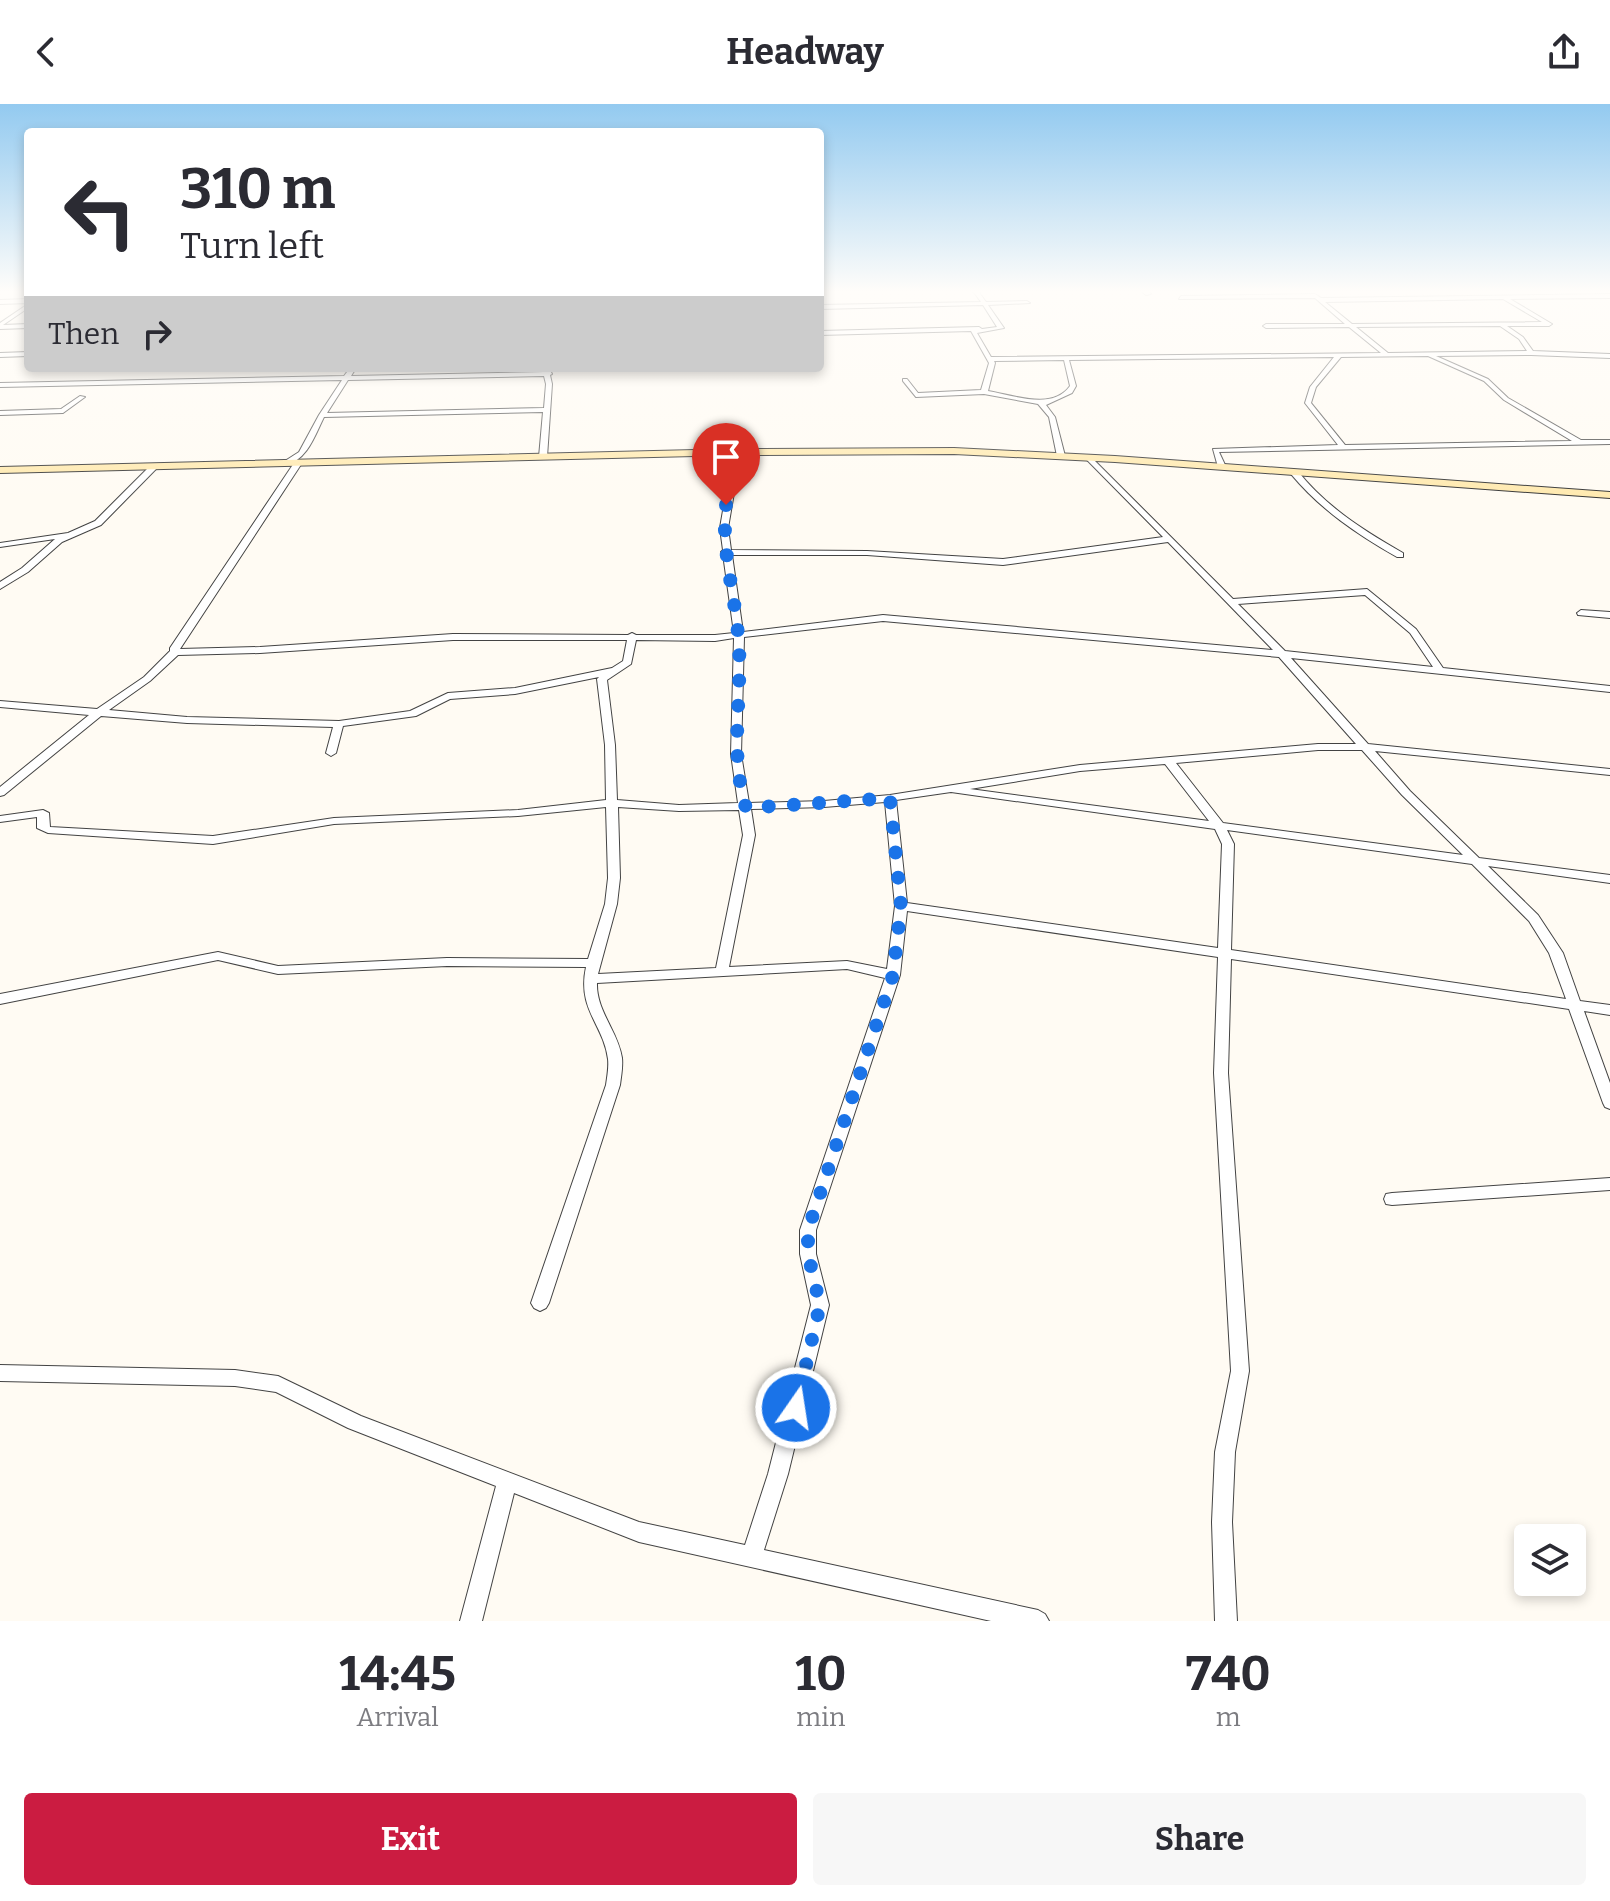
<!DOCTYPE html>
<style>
:root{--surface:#fff;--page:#f7f7f7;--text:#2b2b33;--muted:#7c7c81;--accent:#cb1c41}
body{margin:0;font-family:Bitter,serif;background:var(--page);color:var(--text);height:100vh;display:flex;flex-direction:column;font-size:30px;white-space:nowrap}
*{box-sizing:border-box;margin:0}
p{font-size:26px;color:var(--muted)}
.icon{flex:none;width:44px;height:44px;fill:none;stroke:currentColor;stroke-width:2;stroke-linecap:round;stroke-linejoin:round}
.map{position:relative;height:1517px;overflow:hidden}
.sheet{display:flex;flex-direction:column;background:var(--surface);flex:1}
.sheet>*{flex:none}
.guide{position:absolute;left:24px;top:24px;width:800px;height:244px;border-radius:8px;box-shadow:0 4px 12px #0003;background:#fff;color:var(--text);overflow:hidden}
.tools{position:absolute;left:1514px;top:1420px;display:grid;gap:16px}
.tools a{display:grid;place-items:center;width:72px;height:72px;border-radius:8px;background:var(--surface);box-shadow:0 4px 12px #0003;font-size:40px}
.pin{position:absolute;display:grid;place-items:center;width:68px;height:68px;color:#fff;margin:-82px -34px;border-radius:50% 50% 50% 0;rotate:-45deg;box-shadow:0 0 8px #0007}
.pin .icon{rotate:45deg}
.me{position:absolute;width:88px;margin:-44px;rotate:13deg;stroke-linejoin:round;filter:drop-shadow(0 0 6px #0008)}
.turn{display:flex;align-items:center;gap:28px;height:168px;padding:0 24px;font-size:36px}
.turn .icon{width:104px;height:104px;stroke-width:2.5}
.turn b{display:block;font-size:56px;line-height:68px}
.then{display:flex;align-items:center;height:76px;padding:0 24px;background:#0003;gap:16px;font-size:30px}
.eta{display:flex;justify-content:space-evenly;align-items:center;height:136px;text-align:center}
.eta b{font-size:48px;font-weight:700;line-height:56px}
.action{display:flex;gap:16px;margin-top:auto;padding:16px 24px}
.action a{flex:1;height:92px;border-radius:8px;background:var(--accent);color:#fff;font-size:32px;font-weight:700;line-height:92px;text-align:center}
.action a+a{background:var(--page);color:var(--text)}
header{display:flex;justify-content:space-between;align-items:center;height:104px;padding:0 24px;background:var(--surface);font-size:36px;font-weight:700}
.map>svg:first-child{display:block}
</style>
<header><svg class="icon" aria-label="back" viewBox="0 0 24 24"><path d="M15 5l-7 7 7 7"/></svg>Headway<svg class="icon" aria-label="share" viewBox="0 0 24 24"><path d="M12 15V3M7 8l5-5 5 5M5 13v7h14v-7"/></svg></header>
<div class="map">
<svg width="1610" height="1517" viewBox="0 0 1610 1517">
<rect width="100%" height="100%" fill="#fffbf3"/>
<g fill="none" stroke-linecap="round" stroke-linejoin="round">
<defs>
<path id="minor" d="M973,187H978L986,198L1027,197L1030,199L988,201L1004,224L977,229L991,253L1381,249L1349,223L1266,224L1263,222L1266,220H1345L1315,194L1179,195L1181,192L1315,190L1321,194L1610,190V194L1510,195L1552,220L1549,222H1507L1523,233L1533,247L1610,250V254L1531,251L1436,252L1488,275L1508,294L1581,336H1610V340L1219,348L1226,363L1222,365L1218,363L1213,345L1338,341L1305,299L1310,283L1334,253L1069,256L1076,282L1072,289L1046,301L1055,313L1065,352L1061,354L1057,352L1049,313L1038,300L984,290L916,293L903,277V275H907L918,289L981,286L989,259L971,227L820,231V227L979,223L982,225L997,223L983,201L820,205V201L981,198ZM1503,195L1542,218L1352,220L1325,198ZM1500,222L1519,235L1527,247L1388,249L1356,223ZM1428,252L1484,277L1504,296L1572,337L1345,341L1311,299L1316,283L1341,253ZM1064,256L1070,282C1052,307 1013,291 988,287L995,259L994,257Z
M1141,187H1147L1151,190L1146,191Z
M28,195V199L0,200V196Z
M28,200V204L3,221L28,220V224L0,225V219Z
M28,248V252L0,253V249Z
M350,264H356L351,272L544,268L543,264H549L552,270L550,271L552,280L547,353L543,355L539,353L543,308L324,313C315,331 307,357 285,361V357L299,348L319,311L342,276L0,283V279L344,272ZM544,272L546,280L544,304L327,309L348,276Z
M80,292L85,293L63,309L0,311V307L61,305Z
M737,346L741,348L728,424L731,446L867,447L1003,455L1163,433L1087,356V352H1090L1233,495L1367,485L1416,525L1443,564L1610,582V588L1291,554L1368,640L1610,665V671L1375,647L1410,687L1479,754L1610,771V779L1488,762L1538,811L1563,849L1580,897L1610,901V911L1584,907L1610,979V1005L1605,1003L1603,999L1569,905L1231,855L1228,969L1249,1267L1235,1348L1232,1418L1237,1517H1215L1212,1418L1215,1348L1231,1267L1214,969L1218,853L907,807L900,871L816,1126V1150L829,1201L788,1370L764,1446L1038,1506L1045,1510L1049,1517H991L639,1438L514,1389L482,1517H460L496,1382L348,1324L276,1288L235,1282L0,1277V1261L235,1266L278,1272L361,1312L639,1418L745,1441L768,1370L811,1201L800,1150V1126L885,874L847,865L597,879C596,907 618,927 622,954C623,963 621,972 620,981L549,1199L546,1204L540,1207L534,1204L531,1199L606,981C607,973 609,964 608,955C603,919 577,906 586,863L447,862L278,870L218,856L0,900V890L218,848L278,862L447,854L588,855L605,800L608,774L606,703L518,712L334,720L213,740L48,729L37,724V713L0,718V712L43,706L49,709L50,723L213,732L334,714L518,706L606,696L605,641L597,575L599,573L515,590L450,595L416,612L343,622L336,649L331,652L326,649L333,623L187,619L101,612L4,691L0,692V683L89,611L0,603V597L97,605L144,573L170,547V544L294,359L298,357L302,359L180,545L260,543L453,530L628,531L632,529L636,531H715L734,529L723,450L721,448L723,446L720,424L733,348ZM1168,438L1273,546L883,511L743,528L732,451H867L1003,461ZM1365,491L1410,529L1433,563L1285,547L1238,500ZM883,517L1279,553L1356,640H1318L1080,661L890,691L824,697L749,699L741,650L744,533ZM734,534L731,650L738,699L679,701L617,696L615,641L607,576L631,560L636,536L715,537ZM453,536H627L623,557L612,564L515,584L448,589L410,607L339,617L187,613L109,606L150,577L178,551L260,549ZM1318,646H1362L1402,691L1463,751L1223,719L1176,659ZM1165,660L1209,717L970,685L1080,667ZM951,688L1215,725L1222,740L1218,844L907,799L896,696ZM885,698L895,802L887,865L847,857L729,863L755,731L751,705L824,703ZM618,703L679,707L739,706L743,731L716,864L598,870L617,800L620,774ZM1227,726L1472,760L1529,817L1549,849L1566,895L1231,846L1234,740Z
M151,361L158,363L101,421L62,438L28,468L0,485V478L22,464L55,435L0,443V439L68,429L95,417Z
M1291,366H1297C1326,403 1363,426 1403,449V453H1397C1357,430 1321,406 1291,370Z
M1581,506L1610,508V514L1578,511L1577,509Z
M1610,1074V1086L1392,1101L1386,1100L1384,1095L1386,1090L1392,1089Z"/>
<path id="secondary" d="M954,344L1115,352L1610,388V394L1115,358L954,350L737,351L0,369V363L737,345Z"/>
</defs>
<use href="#minor" stroke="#434343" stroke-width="2"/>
<use href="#secondary" stroke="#323232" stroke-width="2"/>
<use href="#minor" fill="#fff" fill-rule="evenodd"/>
<use href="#secondary" fill="#ffe9ae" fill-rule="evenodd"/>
</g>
<linearGradient id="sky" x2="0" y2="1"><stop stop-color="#93caf0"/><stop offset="0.47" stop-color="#fffdfa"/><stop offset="1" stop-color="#fffdfa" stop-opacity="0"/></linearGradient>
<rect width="1610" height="399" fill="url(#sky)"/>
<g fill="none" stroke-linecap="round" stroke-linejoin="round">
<path stroke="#1a73e8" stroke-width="14" stroke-dasharray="0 25.2" d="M726,401C721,445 734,486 738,530C744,589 728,646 746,704L890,694L901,802L893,871L808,1126V1150L820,1201L796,1304"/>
</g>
</svg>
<div class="tools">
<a><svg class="icon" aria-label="layers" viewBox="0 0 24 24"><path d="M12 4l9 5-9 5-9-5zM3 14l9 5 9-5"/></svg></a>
</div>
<div class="pin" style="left:726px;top:401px;background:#d93025"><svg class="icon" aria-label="arrive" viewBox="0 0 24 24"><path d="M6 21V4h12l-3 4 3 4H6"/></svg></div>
<svg class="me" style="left:796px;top:1304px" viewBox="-20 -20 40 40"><circle r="17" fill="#1a73e8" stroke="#fff" stroke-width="3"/><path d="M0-11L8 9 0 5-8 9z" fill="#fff"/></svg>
<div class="guide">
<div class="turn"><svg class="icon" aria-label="left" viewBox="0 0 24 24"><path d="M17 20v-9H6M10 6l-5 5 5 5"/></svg><div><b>310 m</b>Turn left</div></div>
<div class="then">Then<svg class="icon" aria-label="right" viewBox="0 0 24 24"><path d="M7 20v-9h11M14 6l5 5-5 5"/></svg></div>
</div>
</div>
<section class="sheet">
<div class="eta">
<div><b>14:45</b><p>Arrival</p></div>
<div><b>10</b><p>min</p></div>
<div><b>740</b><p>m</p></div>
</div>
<div class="action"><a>Exit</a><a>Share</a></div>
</section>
